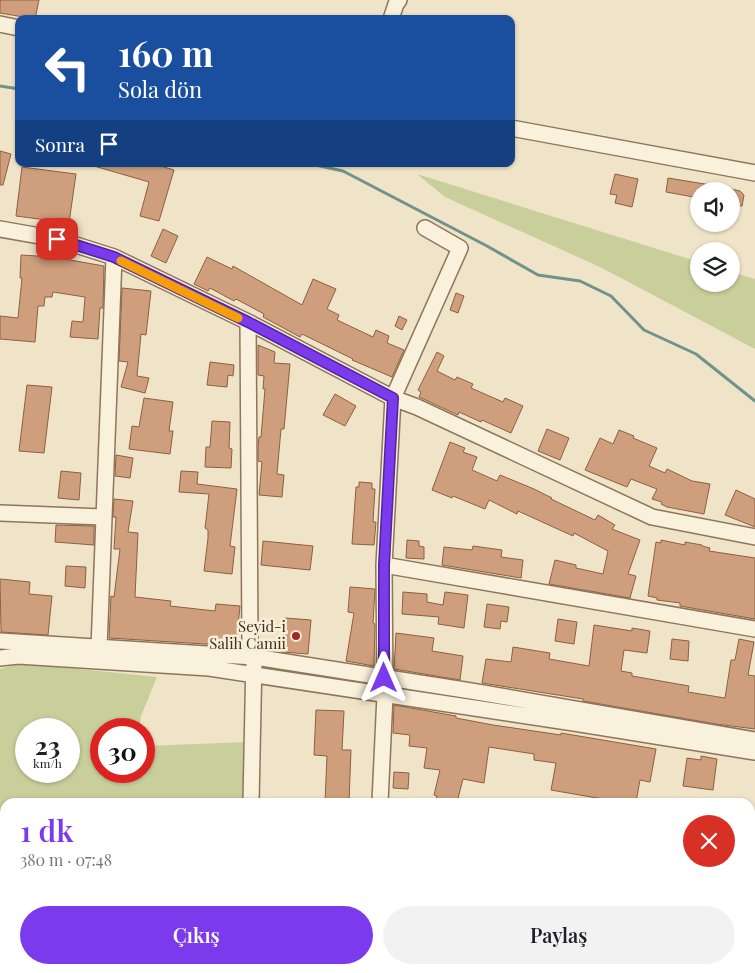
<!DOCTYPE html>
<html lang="tr">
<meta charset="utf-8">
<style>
:root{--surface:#fff;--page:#f2f2f2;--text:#202124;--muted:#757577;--accent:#7c3aed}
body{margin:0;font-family:"Playfair Display",serif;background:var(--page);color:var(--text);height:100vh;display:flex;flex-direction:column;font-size:19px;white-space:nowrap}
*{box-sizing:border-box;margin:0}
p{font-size:16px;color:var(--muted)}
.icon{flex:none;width:28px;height:28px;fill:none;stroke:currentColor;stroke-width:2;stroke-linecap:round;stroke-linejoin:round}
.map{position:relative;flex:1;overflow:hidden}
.details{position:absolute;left:0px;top:798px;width:755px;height:176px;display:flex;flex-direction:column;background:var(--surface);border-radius:15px 15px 0 0;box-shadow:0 1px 4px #0004}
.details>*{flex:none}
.guide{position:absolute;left:15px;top:15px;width:500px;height:152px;border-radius:10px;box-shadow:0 1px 4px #0004;background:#1a4fa0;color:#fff;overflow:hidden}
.tools{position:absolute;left:690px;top:182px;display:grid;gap:10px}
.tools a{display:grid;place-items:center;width:50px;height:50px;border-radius:50%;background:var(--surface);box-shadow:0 1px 4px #0004;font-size:25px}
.speed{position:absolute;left:15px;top:718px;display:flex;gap:10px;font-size:25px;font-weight:700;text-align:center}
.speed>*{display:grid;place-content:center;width:65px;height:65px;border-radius:50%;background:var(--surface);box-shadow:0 1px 4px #0004;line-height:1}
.speed small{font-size:12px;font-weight:400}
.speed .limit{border:8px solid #d22;background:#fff;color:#111}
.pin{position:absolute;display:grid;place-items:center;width:42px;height:42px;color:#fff;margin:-21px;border-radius:10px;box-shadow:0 2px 8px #0006}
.me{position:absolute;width:55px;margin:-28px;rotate:0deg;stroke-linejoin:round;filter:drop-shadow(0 0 4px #0008)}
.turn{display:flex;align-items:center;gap:18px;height:105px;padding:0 20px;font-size:22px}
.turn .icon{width:65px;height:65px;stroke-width:2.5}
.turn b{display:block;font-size:35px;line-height:42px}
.then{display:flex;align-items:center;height:48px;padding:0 20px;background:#0003;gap:10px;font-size:19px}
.round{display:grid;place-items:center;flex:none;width:52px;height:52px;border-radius:26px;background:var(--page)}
.summary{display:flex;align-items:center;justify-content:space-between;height:85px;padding:0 20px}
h1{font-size:30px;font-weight:600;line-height:38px;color:var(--accent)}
.button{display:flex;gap:10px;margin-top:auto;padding:10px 20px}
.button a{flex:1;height:58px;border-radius:30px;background:var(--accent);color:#fff;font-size:20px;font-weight:600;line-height:58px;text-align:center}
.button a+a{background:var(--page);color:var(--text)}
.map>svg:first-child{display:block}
</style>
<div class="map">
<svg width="755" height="973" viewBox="0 0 755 973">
<rect width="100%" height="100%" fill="#f0e4c8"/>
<path fill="#c9cf9b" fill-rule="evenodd" d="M417,174L699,262V284H731V272L755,279V349L602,268L445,197Z
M21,663L157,677L141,716L139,729H101V771H144V746L247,742V802H5V885H0V669ZM26,729H69V771H26Z
M255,969H362V973H255Z"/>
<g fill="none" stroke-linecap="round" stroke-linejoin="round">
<path stroke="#6f938a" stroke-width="3" d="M0,86L19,89
M311,164L343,171L487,246L538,275L580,281L611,296L644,330L696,354L755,401"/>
</g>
<path fill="#cf9f7d" stroke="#8d5f41" d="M0,0H39L35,19L0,13Z
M0,151L11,154L3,185H0Z
M94,164H154L174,170L159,221L140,216L149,182L94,166Z
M22,167L76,174L69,223L16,216Z
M615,174L638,179L632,207L615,203L617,195L610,194Z
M668,178L717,186V191H699V198L666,192Z
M731,189L740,191L744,195L742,206L731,204Z
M163,229L178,236L166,263L151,256Z
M21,255L53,257L104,266L103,308H100L98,339L70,337L72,321L83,322L85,297L53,292L52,297H45L44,306H38L35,342L0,339V316L18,318L22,278H20Z
M207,257L232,269L233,266L302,305L313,279L336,289L327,309L339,315L337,320L373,337L376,330L389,336L387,343L404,350L392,377L352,360L353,359L302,334L300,337L263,317L264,314L236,299L234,301L210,288L208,291L194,284Z
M122,288L151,291L146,335L141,334L137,376L149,378L145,393L121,387L128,362L119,361Z
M456,293L464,296L458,313L450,310Z
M399,316L407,320L402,330L395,326Z
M258,345L275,352L274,363L290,364L284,429H281L277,474L284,475L282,497L259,495L262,462L258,461V447L259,437H261L265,389H263L264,376L258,375Z
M437,352L444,356L437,371L455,380L457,377L473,384L471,388L503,402L505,398L523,406L511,433L482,420L481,422L459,412L458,415L419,397L421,392L418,390Z
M210,362L234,365L233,376L228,375L227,387L207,385Z
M27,385L52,387L44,453L19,451Z
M335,394L356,406L345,426L323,415Z
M144,398L173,402L169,431H173L170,454L129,449L132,426L139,427Z
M212,421L230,422L229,448L232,449L231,468L205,467L206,447H210Z
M547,429L569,438L560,460L538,451Z
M619,430L634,436L633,438L657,448L649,466L665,473L667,469L692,481L710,484L704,514L667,507L661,504L662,502L652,499L657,489L631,479L627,487L585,470L600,438L613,444Z
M450,442L465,448L463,452L477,457L472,470L497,481L500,475L534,489L552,498L551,499L595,520L598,515L615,525L612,529L640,540L628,574L636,576L630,598L549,584L555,560L576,565V568L603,574L608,551L574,533L573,536L518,511L517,514L489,500L485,509L453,496L452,498L432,490Z
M116,455L133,458L130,478L115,476Z
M61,471L81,473L79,500L58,498Z
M181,471L198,472L197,484L237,489L230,546L235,547L232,574L204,571L208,538V530L205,528L209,494L179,492Z
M359,482L372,483V489H375L373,522H376L374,545L352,544L356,487H359Z
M736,490L755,499V527L725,515Z
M114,499L133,501L128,532L138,533L135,597L171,601L170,606L215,611L216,604L240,606L236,646L109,638L111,596L114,597L120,549H114L116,517H113Z
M56,525L94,526V545L55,542Z
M407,540L419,541V546L424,547V559L406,558Z
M661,540L685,545V542L702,545V546L710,548L709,551L755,558V619L680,606V603L657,600V598L648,596L656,542L661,543Z
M263,541L313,546L310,570L261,565Z
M473,546L502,550L501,557L523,560L521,578L442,565L444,547L472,550Z
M66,566L86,567L85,588L65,586Z
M0,579L30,582L29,594L52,596L48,635L1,632Z
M350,587L375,589L373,623L375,624L374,666L346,661L354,613L348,612Z
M403,592L427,594V602L443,605L445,592L468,595L464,628L438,624L439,617L402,614Z
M487,604L509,607L507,622L501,621L500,629L484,627Z
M285,618L311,620L308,654L282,652Z
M558,619L577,622L574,644L555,641Z
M594,625L632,631V628L650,631L647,653L624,650L621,671L632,673V676L689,686L688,692L725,698L731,660H735L739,639L754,642L748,675L755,676V729L716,724L583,701V699L482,683L486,659L511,662L513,647L550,653L549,659L589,666Z
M396,633L434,638L432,651L463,656L460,680L394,669Z
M672,639L689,641L688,661L670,659Z
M394,705L456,716V718L493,725L561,735V733L656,749L650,782L640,780L636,802H620L551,790L556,763L534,760V754L489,747L484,783L463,779L457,802H435L437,796L434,795L440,770L424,768L427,748L409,746L410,735L393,733Z
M316,710L344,711L342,750H351L349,802H325L327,756L314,755Z
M701,756L717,759L713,790L683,786L687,758L701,760Z
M394,772L409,773L408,789L393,788Z"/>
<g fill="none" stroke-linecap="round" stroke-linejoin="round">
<defs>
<path id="minor" d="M391,19L396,4L399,0
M0,24L19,28
M511,128L755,173
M0,229L57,239L114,257L248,322L393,398L417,407L652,517L755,537
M248,322L250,642L254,657L251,802
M0,513L103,517
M384,565L755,629
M0,641L254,657L471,691L755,740
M0,658L18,656L209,668L574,723L755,752
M101,658L99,648L114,257
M380,802L385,695L384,565L393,398L460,248L425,228
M750,899L755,900
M154,973V969
M248,973V969
M363,973V969"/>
</defs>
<use href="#minor" stroke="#8d765c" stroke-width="18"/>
<use href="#minor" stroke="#faf1dc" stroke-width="15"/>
</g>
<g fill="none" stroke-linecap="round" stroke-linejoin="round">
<defs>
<path id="route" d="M57,239L114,257L248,322L393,398L384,565V678"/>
</defs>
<use href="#route" stroke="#51269a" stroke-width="12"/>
<use href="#route" stroke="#7c3aed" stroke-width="9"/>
<path stroke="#f59e0b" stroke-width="9" d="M121,261L238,318"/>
</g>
<circle fill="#9e2a2b" stroke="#f7eed8" stroke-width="2" cx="296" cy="636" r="5"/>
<g text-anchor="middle" stroke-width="5" stroke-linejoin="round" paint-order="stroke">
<g font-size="15" fill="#3d2e20" stroke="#f7eed8" text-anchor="end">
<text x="286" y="632">Seyid-i<tspan x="286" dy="17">Salih Camii</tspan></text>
</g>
</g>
</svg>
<div class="tools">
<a><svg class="icon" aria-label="sound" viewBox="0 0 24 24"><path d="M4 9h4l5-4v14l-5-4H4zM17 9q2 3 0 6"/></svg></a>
<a><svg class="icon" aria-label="layers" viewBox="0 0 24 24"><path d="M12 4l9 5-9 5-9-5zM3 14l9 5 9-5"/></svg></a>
</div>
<div class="speed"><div>23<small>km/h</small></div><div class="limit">30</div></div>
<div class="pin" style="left:57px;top:239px;background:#d93025"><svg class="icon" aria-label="arrive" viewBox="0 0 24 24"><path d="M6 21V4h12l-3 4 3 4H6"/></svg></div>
<svg class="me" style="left:384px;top:678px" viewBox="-20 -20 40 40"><path d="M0-17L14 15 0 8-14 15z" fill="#7c3aed" stroke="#fff" stroke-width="4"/></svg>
<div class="guide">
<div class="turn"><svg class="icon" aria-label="left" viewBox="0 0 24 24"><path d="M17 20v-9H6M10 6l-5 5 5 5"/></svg><div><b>160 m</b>Sola dön</div></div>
<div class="then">Sonra<svg class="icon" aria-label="arrive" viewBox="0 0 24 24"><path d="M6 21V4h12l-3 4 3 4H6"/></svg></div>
</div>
<section class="details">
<div class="summary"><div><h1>1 dk</h1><p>380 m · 07:48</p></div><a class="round" style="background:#d93025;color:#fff"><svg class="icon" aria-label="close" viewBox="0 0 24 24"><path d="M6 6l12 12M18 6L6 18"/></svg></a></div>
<div class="button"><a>Çıkış</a><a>Paylaş</a></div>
</section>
</div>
